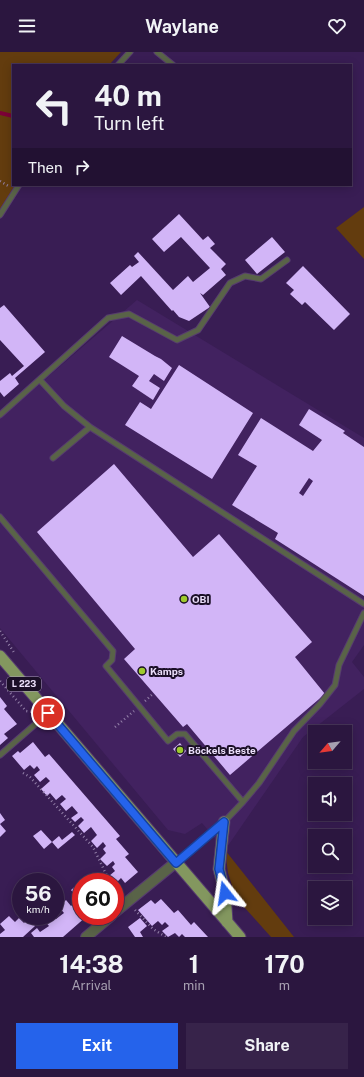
<!DOCTYPE html>
<meta charset="utf-8">
<style>
:root{--surface:#2b163f;--page:#37234a;--text:#f1f3f6;--muted:#a69fb0;--line:#473559;--accent:#2563eb}
body{margin:0;font-family:"Public Sans",sans-serif;background:var(--page);color:var(--text);height:100vh;display:flex;flex-direction:column;font-size:15px;white-space:nowrap}
*{box-sizing:border-box;margin:0}
p{font-size:13px;color:var(--muted)}
.icon{flex:none;width:22px;height:22px;fill:none;stroke:currentColor;stroke-width:2;stroke-linecap:round;stroke-linejoin:round}
.map{position:relative;height:885px;overflow:hidden}
.sheet{display:flex;flex-direction:column;background:var(--surface);flex:1}
.sheet>*{flex:none}
.hud{position:absolute;left:12px;top:12px;width:340px;height:122px;border-radius:0px;box-shadow:0 2px 10px #0003,0 0 0 1px var(--line);background:#2b163f;color:var(--text);overflow:hidden}
.needle{width:26px;rotate:242deg}
.buttons{position:absolute;left:308px;top:673px;display:grid;gap:8px}
.buttons a{display:grid;place-items:center;width:44px;height:44px;border-radius:0px;background:var(--surface);box-shadow:0 2px 10px #0003,0 0 0 1px var(--line);font-size:20px}
.speed{position:absolute;left:12px;top:821px;display:flex;gap:8px;font-size:20px;font-weight:700;text-align:center}
.speed>*{display:grid;place-content:center;width:52px;height:52px;border-radius:50%;background:var(--surface);box-shadow:0 2px 10px #0003,0 0 0 1px var(--line);line-height:1}
.speed small{font-size:10px;font-weight:400}
.speed .limit{border:6px solid #d22;background:#fff;color:#111}
.pin{position:absolute;display:grid;place-items:center;width:34px;height:34px;color:#fff;margin:-17px;border:2px solid #fff;border-radius:50%;box-shadow:0 1px 4px #0007}
.me{position:absolute;width:44px;margin:-22px;rotate:345deg;stroke-linejoin:round;filter:drop-shadow(0 0 3px #0008)}
.turn{display:flex;align-items:center;gap:14px;height:84px;padding:0 16px;font-size:18px}
.turn .icon{width:52px;height:52px;stroke-width:2.5}
.turn b{display:block;font-size:28px;line-height:34px}
.then{display:flex;align-items:center;height:38px;padding:0 16px;background:#0003;gap:8px;font-size:15px}
.eta{display:flex;justify-content:space-evenly;align-items:center;height:68px;text-align:center}
.eta b{font-size:24px;font-weight:700;line-height:28px}
.button{display:flex;gap:8px;margin-top:auto;padding:8px 16px}
.button a{flex:1;height:46px;border-radius:0px;background:var(--accent);color:#fff;font-size:16px;font-weight:700;line-height:46px;text-align:center}
.button a+a{background:var(--page);color:var(--text)}
header{display:flex;justify-content:space-between;align-items:center;height:52px;padding:0 16px;background:var(--surface);font-size:18px;font-weight:700}
.map>svg:first-child{display:block}
</style>
<header><svg class="icon" aria-label="menu" viewBox="0 0 24 24"><path d="M4 6h16M4 12h16M4 18h16"/></svg>Waylane<svg class="icon" aria-label="heart" viewBox="0 0 24 24"><path d="M12 20l-8-8c-3-5 5-10 8-4 3-6 11-1 8 4z"/></svg></header>
<div class="map">
<svg width="364" height="885" viewBox="0 0 364 885">
<rect width="100%" height="100%" fill="#391d54"/>
<path fill="#422260" d="M137,248L364,386V593L352,610L364,625V637L303,685L225,798L202,771L185,782L168,778L0,576V366Z"/>
<path fill="#633c0e" d="M0,0H121L109,13H13V133H15L0,158Z
M364,155V207L336,176Z
M225,798L294,885H271L236,846L228,821Z"/>
<g fill="none" stroke-linecap="round" stroke-linejoin="round">
<path stroke="#7c0037" stroke-width="4" d="M0,61L13,64"/>
</g>
<path fill="#d2b5f7" fill-rule="evenodd" d="M179,162L203,188L208,184L215,192L210,196L226,212L221,217L226,223L203,243L200,241L210,255L189,269L179,265L173,258L172,259L141,224L121,243L110,231L130,213L132,215L139,210L134,204L138,200L173,238L188,224L193,230L210,216L181,185L164,200L152,187Z
M272,185L285,200L257,222L245,208Z
M303,214L350,262L334,278L305,250L302,253L290,242L294,238L286,231Z
M4,253L45,300L15,326L19,332L4,345L0,340V329L10,321L12,324L24,314L0,288V256Z
M122,284L155,304L161,307L172,316L164,329L154,322L149,329L160,336L153,348L132,334L139,324L109,305Z
M179,313L253,361L212,427L125,373L140,350L151,357Z
M309,357L345,379L343,381L364,395V544L275,487L278,481L232,453L257,414L238,403L261,366L313,399L322,388L299,373ZM309,426L313,429L303,444L299,441Z
M114,412L193,505L219,482L312,590L295,605L325,642L230,723L187,672L183,675L124,607L135,597L37,480Z
M0,645L7,654L4,657L17,672L4,682L8,686L0,693Z
M33,690L45,705L49,702L120,784L116,787L129,802L125,805L138,820L125,831L121,826L115,832L109,824L115,819L112,815L115,812L113,809L107,814L100,807L106,801L103,797L106,794L103,790L97,796L91,789L97,783L91,775L84,781L78,774L84,768L81,765L75,770L71,766L78,761L72,754L66,759L60,752L66,747L62,743L56,748L50,741L47,744L41,737L50,729L46,725L40,730L34,723L40,718L37,714L34,717L30,713L24,718L12,704L18,699L20,701Z
M180,691L186,699L180,705L173,697Z
M0,761L5,768L0,772L6,779L0,785Z
M41,778L52,790L44,797L33,784Z
M72,780L75,783L58,797L52,790L59,784L62,788Z
M78,832L81,836V864H87L63,885H34L31,881L37,876L40,880L49,874L44,868L48,864H53L56,867L64,861L59,855L66,848L71,854L75,851L72,848L76,844L71,838Z
M161,847L174,861L178,858L191,873L194,870L208,885H185L182,882L179,885L175,881L168,885L162,879L169,874L165,870L162,873L158,869L152,874L138,858L151,848L155,852Z
M9,864L15,870L19,866L24,871L29,866L35,874L23,885H0V882L5,878L0,872Z
M140,866L147,874L140,880L143,885H135L128,875Z"/>
<g fill="none" stroke-linecap="round" stroke-linejoin="round">
<defs>
<path id="service" d="M157,0L173,13
M118,13L130,0
M0,163L19,133
M40,328L64,354L90,375L364,552
M0,363L108,266L129,262L177,288L198,278L230,231L245,224L261,227L287,208
M53,406L90,375
M0,465L113,599L112,608L106,614L168,689L177,682H185L243,750
M0,703L48,661
M176,810L224,770L243,750L259,731L294,679L320,652L335,633L339,613L364,561"/>
<path id="minor" d="M115,860L175,811
M86,885L111,864"/>
<path id="primary" d="M0,604L240,885
M224,770L219,817L225,841L227,870"/>
</defs>
<use href="#service" stroke="#563c6f" stroke-width="7"/>
<use href="#minor" stroke="#563c6f" stroke-width="12"/>
<use href="#primary" stroke="#563c6f" stroke-width="13"/>
<path stroke="#9481a9" stroke-width="2.5" stroke-dasharray="1 3" stroke-linecap="butt" d="M0,129L10,135
M0,579L15,602
M0,629L26,659L34,660
M145,649L154,641
M115,675L134,659
M23,721L30,725L93,795L107,824L112,830
M115,834L121,841
M135,858L153,877L166,885"/>
<use href="#service" stroke="#596348" stroke-width="5"/>
<use href="#minor" stroke="#596348" stroke-width="10"/>
<use href="#primary" stroke="#83975f" stroke-width="11"/>
</g>
<g fill="none" stroke-linecap="round" stroke-linejoin="round">
<defs>
<path id="route" d="M48,661L176,811L224,770L219,817L225,841"/>
</defs>
<use href="#route" stroke="#184099" stroke-width="10"/>
<use href="#route" stroke="#2563eb" stroke-width="7"/>
</g>
<g fill="#9eca2e" stroke="#1b0f27" stroke-width="1.5">
<circle cx="184" cy="547" r="4"/>
<circle cx="142" cy="619" r="4"/>
<circle cx="180" cy="698" r="4"/>
</g>
<g text-anchor="middle" stroke-width="4" stroke-linejoin="round" paint-order="stroke">
<rect fill="#1b0f27" stroke="#ada1bb" stroke-width="1" x="7" y="625" width="34" height="14" rx="3"/>
<g font-size="9" font-weight="bold" fill="#ece0fb">
<text x="24" y="635">L 223</text>
</g>
<g font-size="10" font-weight="bold" fill="#ece0fb" stroke="#1b0f27" text-anchor="start">
<text x="192" y="551">OBI</text>
<text x="150" y="623">Kamps</text>
<text x="188" y="702">Böckels Beste</text>
</g>
</g>
</svg>
<div class="buttons">
<a><svg class="needle" viewBox="-14 -14 28 28"><path d="M0-13l5 13h-10z" fill="#e53935"/><path d="M0 13l5-13h-10z" fill="#a69fb0"/></svg></a>
<a><svg class="icon" aria-label="sound" viewBox="0 0 24 24"><path d="M4 9h4l5-4v14l-5-4H4zM17 9q2 3 0 6"/></svg></a>
<a><svg class="icon" aria-label="search" viewBox="0 0 24 24"><circle cx="10" cy="10" r="6"/><path d="M15 15l6 6"/></svg></a>
<a><svg class="icon" aria-label="layers" viewBox="0 0 24 24"><path d="M12 4l9 5-9 5-9-5zM3 14l9 5 9-5"/></svg></a>
</div>
<div class="speed"><div>56<small>km/h</small></div><div class="limit">60</div></div>
<div class="pin" style="left:48px;top:661px;background:#d93025"><svg class="icon" aria-label="arrive" viewBox="0 0 24 24"><path d="M6 21V4h12l-3 4 3 4H6"/></svg></div>
<svg class="me" style="left:225px;top:841px" viewBox="-20 -20 40 40"><path d="M0-17L14 15 0 8-14 15z" fill="#2563eb" stroke="#fff" stroke-width="4"/></svg>
<div class="hud">
<div class="turn"><svg class="icon" aria-label="left" viewBox="0 0 24 24"><path d="M17 20v-9H6M10 6l-5 5 5 5"/></svg><div><b>40 m</b>Turn left</div></div>
<div class="then">Then<svg class="icon" aria-label="right" viewBox="0 0 24 24"><path d="M7 20v-9h11M14 6l5 5-5 5"/></svg></div>
</div>
</div>
<section class="sheet">
<div class="eta">
<div><b>14:38</b><p>Arrival</p></div>
<div><b>1</b><p>min</p></div>
<div><b>170</b><p>m</p></div>
</div>
<div class="button"><a>Exit</a><a>Share</a></div>
</section>
